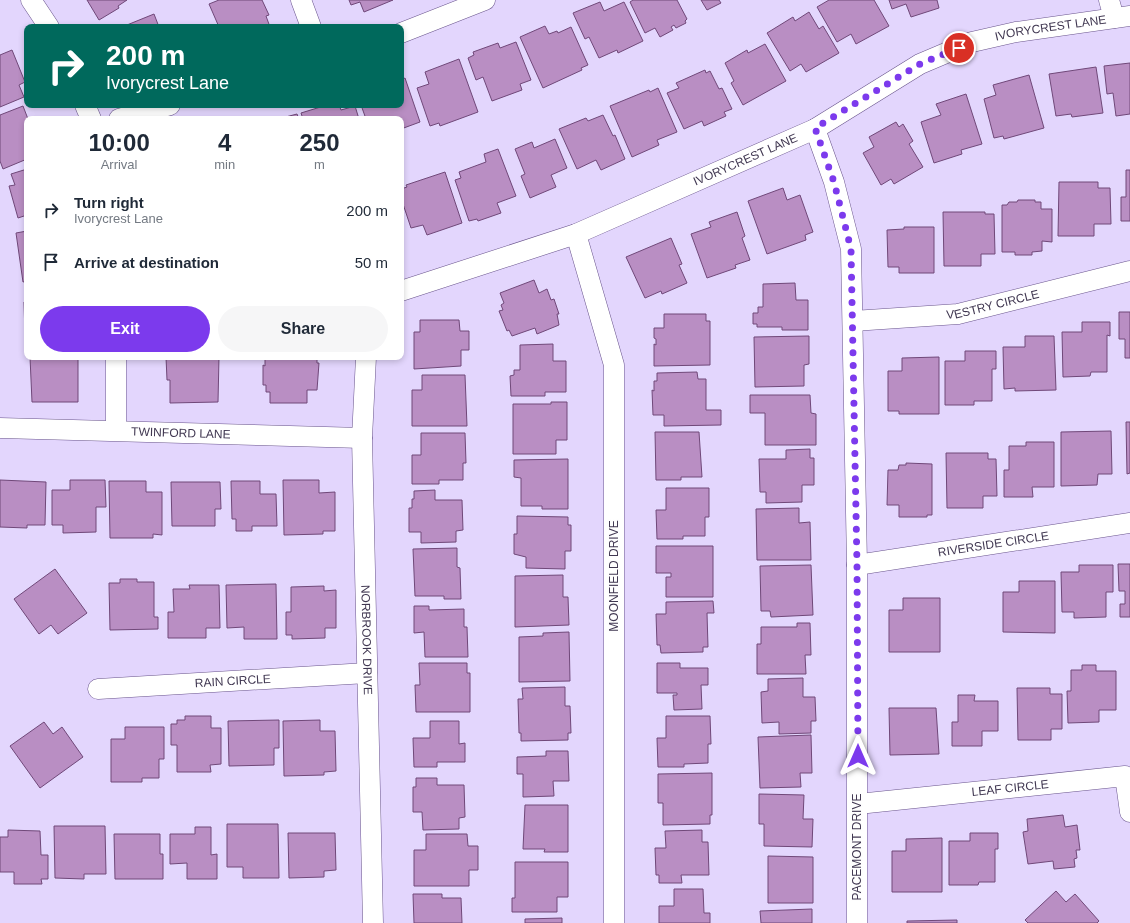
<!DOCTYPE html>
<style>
:root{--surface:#fff;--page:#f6f6f7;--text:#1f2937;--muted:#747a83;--accent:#7c3aed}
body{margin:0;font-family:Helvetica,sans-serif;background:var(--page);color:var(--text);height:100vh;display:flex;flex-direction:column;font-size:15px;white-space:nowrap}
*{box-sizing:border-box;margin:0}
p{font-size:13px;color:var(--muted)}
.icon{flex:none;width:22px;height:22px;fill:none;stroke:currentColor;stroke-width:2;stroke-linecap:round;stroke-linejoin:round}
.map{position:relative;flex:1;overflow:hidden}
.details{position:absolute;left:24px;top:116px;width:380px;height:244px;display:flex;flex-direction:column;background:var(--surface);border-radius:8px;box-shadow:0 2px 6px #0003}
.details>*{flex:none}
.guide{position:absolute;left:24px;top:24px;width:380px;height:84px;border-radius:8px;box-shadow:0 2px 6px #0003;background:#00695c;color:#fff;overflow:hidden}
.pin{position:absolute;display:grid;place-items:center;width:34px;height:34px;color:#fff;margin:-17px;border:2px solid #fff;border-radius:50%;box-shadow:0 1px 4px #0007}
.me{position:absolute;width:44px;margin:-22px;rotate:0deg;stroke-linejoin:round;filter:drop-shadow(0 0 3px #0008)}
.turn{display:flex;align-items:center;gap:14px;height:84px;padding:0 16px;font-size:18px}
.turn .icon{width:52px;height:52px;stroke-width:2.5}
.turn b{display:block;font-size:28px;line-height:34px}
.eta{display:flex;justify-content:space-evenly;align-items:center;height:68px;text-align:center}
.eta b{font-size:24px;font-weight:700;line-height:28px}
.button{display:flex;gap:8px;margin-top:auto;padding:8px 16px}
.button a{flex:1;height:46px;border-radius:24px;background:var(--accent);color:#fff;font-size:16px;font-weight:700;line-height:46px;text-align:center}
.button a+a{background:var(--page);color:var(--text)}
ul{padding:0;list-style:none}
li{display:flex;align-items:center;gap:12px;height:52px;padding:0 16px}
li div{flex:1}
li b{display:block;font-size:15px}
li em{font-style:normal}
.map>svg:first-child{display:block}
</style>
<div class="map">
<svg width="1130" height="923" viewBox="0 0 1130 923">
<rect width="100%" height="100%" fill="#e3d6fd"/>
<path fill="#b98ec3" stroke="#704879" d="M87,0H127L118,6L119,8L99,20Z
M219,0H262L269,15L266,16L270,27H219L209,4Z
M349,0H393L364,12L360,2L351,5Z
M633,0H677L687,19L685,21L686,23L676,28L674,25L671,27L673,30L660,37L655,28L645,33L630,2Z
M701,0H719L721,3L707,10Z
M829,0H874L889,26L856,44L851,34L837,42L817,7Z
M889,0H937L939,8L911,17L906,4L892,9Z
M600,2L604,11L624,2L643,41L618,53L617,50L599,58L589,37L585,39L573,13Z
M809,12L819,29L823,26L839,53L806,72L801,64L790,71L767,33L793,17L795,21Z
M154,14L159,27H122Z
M545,26L549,34L557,31L558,33L571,27L588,65L581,68L582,70L543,88L520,37Z
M516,42L531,80L520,84L522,90L492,101L483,77L476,80L468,58L474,55L473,52L498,43L500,48Z
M765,44L786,81L743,105L731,83L734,81L725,63L747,50L748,53Z
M12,50L25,82L19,85L24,97L0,107V55Z
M459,59L478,112L440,126L439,123L430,126L417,88L429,84L425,72Z
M1130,63V114L1116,116L1113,93L1107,94L1104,66Z
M1096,67L1103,113L1072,117L1071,114L1056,116L1049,74Z
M705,70L706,73L710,71L719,89L722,88L732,109L724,112L726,116L704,126L702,121L684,129L667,93L679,88L676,83Z
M1029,75L1044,128L1004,139L1003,136L994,138L984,99L996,95L993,85Z
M405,78L420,122L401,129V119H366L361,105H401V80Z
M658,88L677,132L657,140L659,145L632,157L610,106L649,90L650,92Z
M966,94L982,144L961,150L962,154L934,163L921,122L941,115L936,104Z
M327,105H339L341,110L355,106L359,119H303L301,113Z
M23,106L28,119L27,159L3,169L0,161V115Z
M297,114L299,119H278Z
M603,115L613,136L615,135L625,159L601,170L596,160L577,169L559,129L586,118L588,121Z
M896,122L899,127L903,124L913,141L909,144L923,167L894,184L891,179L881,185L863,153L874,147L869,137Z
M555,139L567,168L551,175L556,187L530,198L521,176L525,174L515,149L532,142L534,148Z
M498,149L516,196L497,203L501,213L478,221L477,219L469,221L455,180L461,178L459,172L486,162L484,154Z
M27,169V215L18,218L9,186L15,185L11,174Z
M1126,170H1130V221H1121V197H1126Z
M445,172L462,223L427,235L423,225L411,228L401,198V189L407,187L406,185Z
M1059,182H1098V188H1110L1111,224H1094V236H1058Z
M783,188L787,200L800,195L813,232L805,235L806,240L767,254L748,201Z
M1018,200H1035V202H1041V209H1052V242L1042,241V251L1032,252V255H1015V252H1002V205H1007L1009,202H1017Z
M737,212L745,236L742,238L750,260L735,265L736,268L707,278L691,234L711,227L709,222Z
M943,212H985V214H994L995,254H981V266H944Z
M904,227H934V273H899V267H888L887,230L904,229Z
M27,231V281L23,282L16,233Z
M671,238L682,264L679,265L687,283L662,294L661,291L645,298L626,257Z
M534,280L539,293L547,289L551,300L554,299L559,314H557L559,325L537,334L535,328L512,336L509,330L507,331L499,311L503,310L501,305L504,303L500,293Z
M795,283L796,300H808V330H782V327H757V324H753V313H758V307H763V284Z
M24,302H27V335H25Z
M1119,312H1130V358H1125V339H1119Z
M664,314H706V321H710V365L654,366V344L656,345V339L654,338V328H664Z
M420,320H459L460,331H469V350H461V366L414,369V332H420Z
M1082,322H1110V336L1107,335V372H1091L1090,376L1063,377L1062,332H1082Z
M809,336V364L804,365V386L755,387L754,337Z
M1025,336H1054L1056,390L1015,391V388L1004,389L1003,347H1025Z
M553,344V361H566V392H545V396H511L510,376L514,375V370H520V345Z
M965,351H996V369H992V401H974V405H945V361H965Z
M30,357H78V402H32Z
M166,357H219L218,402L170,403V380H167Z
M270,357H282V359H291V357L317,358V363H319L317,390H307V403H270V392H266V385H263V365L265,366V359H270Z
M939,357V414H899V411H888V371H902V358Z
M697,372L698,379H706V410H721V425L664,426V415H653L652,390L654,391V381H657V373Z
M422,375H465L467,426H412V390H422Z
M750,395H810L811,413L816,414V445H765V413H750Z
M551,402H567V440H556V454H513V404H551Z
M1126,422H1130V473L1127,474Z
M1111,431L1112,474H1098L1097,485L1061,486V432Z
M655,432H699L702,477H681V480H656Z
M421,433H465L466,463H463V480H439V484H412V455H421Z
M1026,442H1054V487H1032L1033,497H1004V470H1009V446H1026Z
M810,449V458H814V485H802V502L766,503V492H760L759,459H786V450Z
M946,453H988V459H996L997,496H983V508H947Z
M568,459V509H542V506H521V478L514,477V460Z
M906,463L932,464V515H927V517H899V505H887L888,470H898L899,465H906Z
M0,480L46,482L45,525H27V528L0,527Z
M70,480H105L106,507H96V532L63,533V525H52V490H70Z
M283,480H319V493L335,492V531H323V534L284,535Z
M109,481H146V492H162V535L153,534V538H110Z
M231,481H260V494H276L277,526H252V531H236V519H232Z
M171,482H220L221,509H215V526H172Z
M666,488H709V517H705V536H683V539H657L656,510H666Z
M435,490V500H462L463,530L456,531V542L421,543V532H409V508H412V499H414V491Z
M799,508V523L810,522L811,560H757L756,509Z
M517,516L568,517V525H571V551H565V569L526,568V557L514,554V534H517Z
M656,546H713V597H666V577H671V573H656Z
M457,548V567L460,568L461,599H444V596H415L413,549Z
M1118,564H1130V617H1120V604H1125V591H1119Z
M811,565L813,615L771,617L770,611H761L760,566Z
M1079,565H1113V592H1106V617L1074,618V612H1062L1061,572H1079Z
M55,569L87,613L58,634L51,625L39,634L14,599Z
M563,575V597H568L569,625L515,627V576Z
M120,579H137V582H154V617H158V629L110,630L109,583H120Z
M1019,581H1055V633L1003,632V592H1019Z
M276,584L277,639H244V627L227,628L226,585Z
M189,585H219L220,628H206V638H168V612H174L173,589H190Z
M324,586V591L336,590V628H325V638L292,639V635H286V612H291V587Z
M903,598H940V652H889V610H903Z
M713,601L714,613H707L708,647H703V652L661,653L660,645H657L656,614H666V602Z
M414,606H429V610L464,609V627H467L468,657H425L424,632L414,633Z
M797,623H810L811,655H805L806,674H757V644H761V627H797Z
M569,632L570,681L519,682V637L543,636V633Z
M419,663H467V673H470V712H416L415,685H420Z
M657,663H680V668H708V685H701L702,709L674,710L673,695H677V693H657Z
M1082,665H1096V671H1116V710H1099V722L1068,723L1067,691H1071V670H1082Z
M803,678V697H815L816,721H811V733L779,734V722L762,723L761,692L768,691V679Z
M565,687V706H570L571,733H568V740L521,741V733H519L518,699H523L522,688Z
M1017,688H1050V694H1062V729H1051V740H1018Z
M958,695H975L974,701H998V731H982V746H952V722H958Z
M889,708H936L939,754L890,755Z
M185,716H211V728H221V764L210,765L211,772H177V745H171V724H177V720H185Z
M666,716H710L711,744H708V763L684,764V767H658L657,738H666Z
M279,720V748H274V765L229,766L228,721Z
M320,720V731H335L336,771L324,772V775L284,776L283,721Z
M430,721H459V744L465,743V762H437V767H414L413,738H430Z
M44,722L53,734L62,727L83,757L40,788L10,746Z
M125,727H164V759H159V778H142V782H111V739H125Z
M811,735L812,773H800L801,787L760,788L758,737Z
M546,751H568L569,781H553L554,796L523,797V774H517V757L546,756Z
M712,773V815H710V824L663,825V803H658V774Z
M416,778H437V785H464L465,817L459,818V829L423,830L422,812H413V787H416Z
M759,794L804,795L803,819H813L812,847L764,846V824H759Z
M525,805H568V852H544L545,849H523Z
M1063,815L1065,827L1077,825L1080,850H1076L1077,858L1074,859L1075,867L1054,869L1053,861L1028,864L1023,832L1028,831L1027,819Z
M227,824H278L279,878H243V867H227Z
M54,826H105L106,874H84V879L55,878Z
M195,827H211V855L217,854V879H187V863L170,864V834H195Z
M8,830L40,831L41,855H48V879H41L42,884H14V872H0V837H8Z
M702,830V842H708L709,875H681L682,883H659V875H656L655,848H666L665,831Z
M288,833H335L336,870L324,871V877L289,878Z
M970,833H998V849H995V882H979L978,885H949V841H970Z
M114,834H160V854H163V879H115Z
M426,834H467L468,846H478V870H469V886H414V850H426Z
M942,838V892H892V851H906V839Z
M768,856L813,857V903H768Z
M515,862H568V897H557V912H512V898H515Z
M674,889H703L704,913H710V923H659V906H674Z
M1056,891L1066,902L1075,894L1099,921L1097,923H1028L1025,920Z
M413,894H442V898H461L462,923H414Z
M812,909V923H761L760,911Z
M562,918V923H525V919Z
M957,920V923H907V921Z"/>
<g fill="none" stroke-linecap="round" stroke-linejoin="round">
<defs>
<g id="minor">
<path d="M31,0L49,27"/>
<path d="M301,0L311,27"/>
<path d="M1109,0L1114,18"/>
<path d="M401,33L485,0"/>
<path d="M85,105L91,119"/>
<path d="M119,119L170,105"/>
<path d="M815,129L834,182L851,249L857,565V923"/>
<path d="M576,234L614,365V923"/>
<path id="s1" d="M401,291L576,234L815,129L920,64L972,42L1016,32L1130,16"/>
<path id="s2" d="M853,321L958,314L1130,271"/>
<path d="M116,357V430"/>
<path id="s3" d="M366,357L362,438L373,923"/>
<path id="s4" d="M0,428L362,438"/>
<path id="s5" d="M857,565L1130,523"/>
<path id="s6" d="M98,689L367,673"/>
<path id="s7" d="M858,804L1125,776L1130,812"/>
</g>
</defs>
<use href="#minor" stroke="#69548c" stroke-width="21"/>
<use href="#minor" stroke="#fff" stroke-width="20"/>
</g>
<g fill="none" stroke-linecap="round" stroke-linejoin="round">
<path stroke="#7c3aed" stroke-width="7" stroke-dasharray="0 12.6" d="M858,756L857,565L851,249L834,182L815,128L920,64L959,48"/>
</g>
<g text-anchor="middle" stroke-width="3.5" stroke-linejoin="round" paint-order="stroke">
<g font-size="12" fill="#403751" stroke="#fefefe">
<text dy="4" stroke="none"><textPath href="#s1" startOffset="705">IVORYCREST LANE</textPath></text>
<text dy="4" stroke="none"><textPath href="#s1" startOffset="369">IVORYCREST LANE</textPath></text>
<text dy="4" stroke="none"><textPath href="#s2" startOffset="141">VESTRY CIRCLE</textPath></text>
<text dy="4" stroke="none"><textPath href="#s4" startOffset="181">TWINFORD LANE</textPath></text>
<text dy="4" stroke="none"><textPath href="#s5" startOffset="138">RIVERSIDE CIRCLE</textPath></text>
<text transform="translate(614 576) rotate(-90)" y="4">MOONFIELD DRIVE</text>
<text dy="4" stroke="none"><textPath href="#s3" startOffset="283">NORBROOK DRIVE</textPath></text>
<text dy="4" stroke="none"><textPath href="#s6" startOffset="135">RAIN CIRCLE</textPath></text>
<text dy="4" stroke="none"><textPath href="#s7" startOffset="153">LEAF CIRCLE</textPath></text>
<text transform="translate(857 847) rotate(-90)" y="4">PACEMONT DRIVE</text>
</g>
</g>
</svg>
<div class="pin" style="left:959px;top:48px;background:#d93025"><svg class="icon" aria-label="arrive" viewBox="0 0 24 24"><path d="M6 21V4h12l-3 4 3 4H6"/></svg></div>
<svg class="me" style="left:858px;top:756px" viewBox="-20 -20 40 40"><path d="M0-17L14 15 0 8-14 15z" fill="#7c3aed" stroke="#fff" stroke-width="4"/></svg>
<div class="guide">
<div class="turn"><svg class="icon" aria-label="right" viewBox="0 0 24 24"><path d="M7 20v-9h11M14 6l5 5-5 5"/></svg><div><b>200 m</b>Ivorycrest Lane</div></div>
</div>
<section class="details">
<div class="eta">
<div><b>10:00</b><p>Arrival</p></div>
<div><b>4</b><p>min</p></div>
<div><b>250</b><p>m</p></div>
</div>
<ul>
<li><svg class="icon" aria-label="right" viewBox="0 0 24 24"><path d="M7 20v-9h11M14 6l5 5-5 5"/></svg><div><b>Turn right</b><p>Ivorycrest Lane</p></div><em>200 m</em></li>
<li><svg class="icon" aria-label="arrive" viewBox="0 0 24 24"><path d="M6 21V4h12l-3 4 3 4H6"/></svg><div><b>Arrive at destination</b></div><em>50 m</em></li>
</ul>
<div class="button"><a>Exit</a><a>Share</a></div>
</section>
</div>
